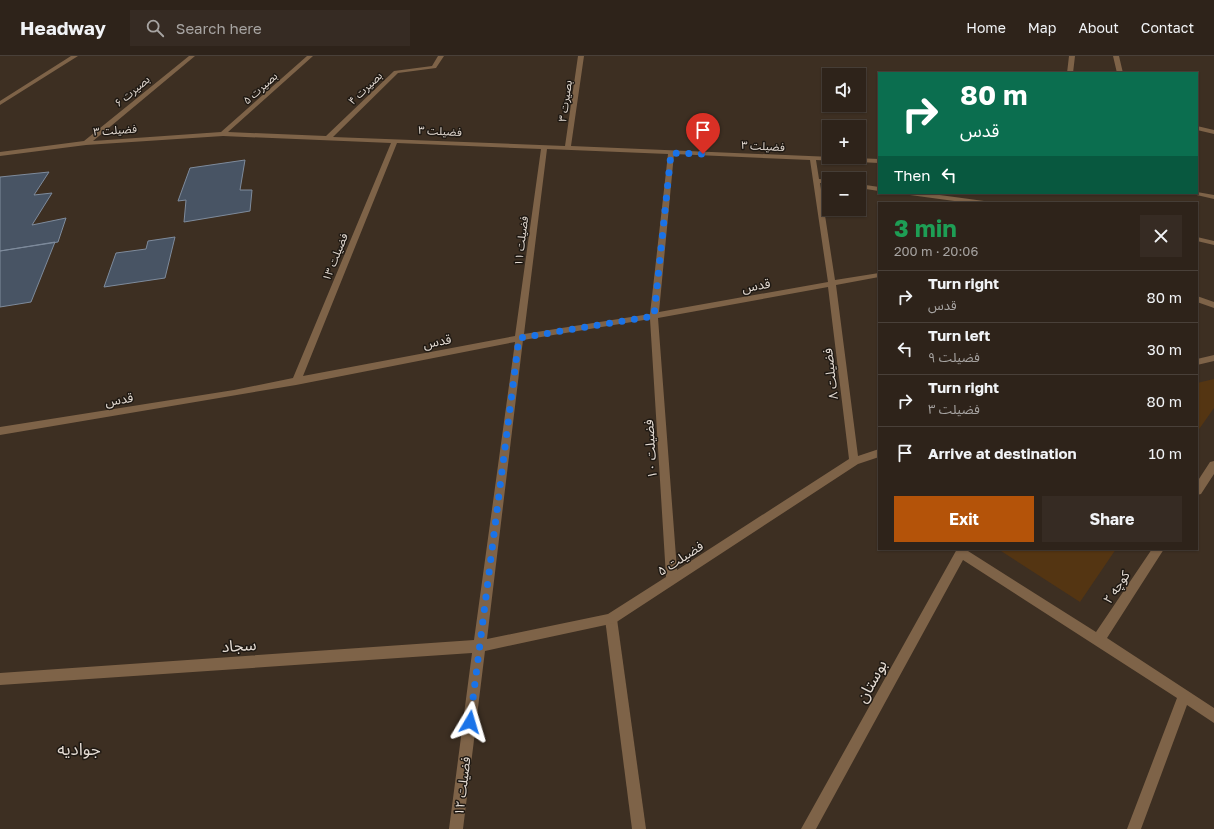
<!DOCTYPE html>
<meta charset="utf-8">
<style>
:root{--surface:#2e231a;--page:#362b23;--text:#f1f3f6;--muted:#a7a4a2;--line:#494039;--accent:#b45309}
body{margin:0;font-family:"Golos Text","Noto Sans Arabic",sans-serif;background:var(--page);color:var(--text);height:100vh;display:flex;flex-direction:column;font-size:15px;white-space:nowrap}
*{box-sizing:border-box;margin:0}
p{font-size:13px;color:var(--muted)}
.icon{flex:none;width:22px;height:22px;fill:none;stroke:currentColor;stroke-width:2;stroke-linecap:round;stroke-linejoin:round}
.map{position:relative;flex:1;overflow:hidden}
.side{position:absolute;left:878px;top:146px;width:320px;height:348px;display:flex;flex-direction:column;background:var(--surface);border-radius:0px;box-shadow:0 1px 3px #0004,0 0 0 1px var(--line)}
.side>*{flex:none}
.banner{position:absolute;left:878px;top:16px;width:320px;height:122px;border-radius:0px;box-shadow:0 1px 3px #0004,0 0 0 1px var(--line);background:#0b6e4f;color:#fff;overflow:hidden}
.fabs{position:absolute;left:822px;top:12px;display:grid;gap:8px}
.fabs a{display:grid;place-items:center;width:44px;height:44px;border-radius:0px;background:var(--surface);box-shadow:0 1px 3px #0004,0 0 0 1px var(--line);font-size:20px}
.pin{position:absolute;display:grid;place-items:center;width:34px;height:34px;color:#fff;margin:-41px -17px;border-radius:50% 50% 50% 0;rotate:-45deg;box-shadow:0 0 4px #0007}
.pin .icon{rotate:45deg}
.me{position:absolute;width:44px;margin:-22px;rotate:7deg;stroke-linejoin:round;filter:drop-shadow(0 0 3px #0008)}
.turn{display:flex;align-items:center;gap:14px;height:84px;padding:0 16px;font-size:18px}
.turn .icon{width:52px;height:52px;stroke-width:2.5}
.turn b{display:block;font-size:28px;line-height:34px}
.then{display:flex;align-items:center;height:38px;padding:0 16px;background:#0003;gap:8px;font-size:15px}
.round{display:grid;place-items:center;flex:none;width:42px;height:42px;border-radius:0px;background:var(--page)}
.head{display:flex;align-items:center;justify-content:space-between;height:68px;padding:0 16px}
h1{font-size:24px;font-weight:700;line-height:30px;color:#1e9e55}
.cta{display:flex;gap:8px;margin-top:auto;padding:8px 16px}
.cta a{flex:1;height:46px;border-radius:0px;background:var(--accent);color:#fff;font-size:16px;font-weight:700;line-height:46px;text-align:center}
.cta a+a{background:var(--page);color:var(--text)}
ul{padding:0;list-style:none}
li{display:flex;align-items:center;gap:12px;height:52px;padding:0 16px;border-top:1px solid var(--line)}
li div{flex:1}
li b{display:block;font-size:15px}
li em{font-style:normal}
header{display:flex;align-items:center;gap:24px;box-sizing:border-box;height:56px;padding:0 20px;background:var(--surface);border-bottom:1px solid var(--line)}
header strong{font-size:19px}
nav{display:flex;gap:22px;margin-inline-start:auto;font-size:14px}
.search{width:280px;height:36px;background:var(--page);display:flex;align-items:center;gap:10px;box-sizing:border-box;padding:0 14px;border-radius:0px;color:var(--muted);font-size:15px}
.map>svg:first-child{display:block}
</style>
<header>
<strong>Headway</strong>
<div class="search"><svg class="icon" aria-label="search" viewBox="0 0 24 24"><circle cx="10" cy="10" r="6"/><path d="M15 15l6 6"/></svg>Search here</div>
<nav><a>Home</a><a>Map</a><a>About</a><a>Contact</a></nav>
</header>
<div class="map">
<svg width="1214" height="773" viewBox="0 0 1214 773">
<rect width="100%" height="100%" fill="#3d2f22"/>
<path fill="#543512" d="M1214,323V352L1197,376V327Z
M1003,493H1116L1080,546L1001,495Z"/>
<path fill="#485464" stroke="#7e8b9c" d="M245,104L240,134H252L250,155L184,166L186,144L178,145L190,112Z
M49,116L34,139L52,137L32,169L66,162L58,186L0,195V121Z
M175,181L165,222L104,231L116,197L146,193L148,185Z
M55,186L31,246L0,251V195Z"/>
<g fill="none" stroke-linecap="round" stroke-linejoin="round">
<path fill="#7e6348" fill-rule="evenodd" d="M611,557L615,559L617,563L646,773H632L605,563L607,559Z"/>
<path fill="#7e6348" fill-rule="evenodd" d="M71,0H78L0,49V45Z
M189,0H195L93,85L221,76L307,0H313L228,76L326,80L394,15L432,10L438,0H444L436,12L398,17L333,81L565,90L578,0H584L571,90L879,103V107L816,104L819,123L829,124V128L820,127L835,224L879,217V221L836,229L858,400L879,393V401L858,408L615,567L485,595L463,773H449L472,597L0,629V617L474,584L515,286L296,329L0,379V371L234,334L293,322L391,87L223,80L86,89L0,100V96L84,85ZM397,87L541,93L515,280L303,320ZM547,93L668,98L650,258L524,278ZM674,98L810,104L828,226L659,256ZM828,231L849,403L677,514L658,262ZM650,263L666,521L608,558L487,583L523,284Z
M1069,0H1075L1073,17H1067Z
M1113,0H1119L1123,17H1117Z
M1197,70L1214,74V78L1197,74Z
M859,128L879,131V135L859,132Z
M1197,136L1214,139V143L1188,137Z
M907,137H925L984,145L987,147H969L910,139Z
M1197,181L1214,185V189L1197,185Z
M1197,240L1214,246V252L1197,246Z
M1214,299V305L1197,309V303Z
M1214,405V418L1201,438L1197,439V426L1210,406Z
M957,493H969L968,495L1096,576L1152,493H1164L1107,582L1214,652V667L1187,649L1141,773H1127L1177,642L963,504L816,773H801Z"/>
</g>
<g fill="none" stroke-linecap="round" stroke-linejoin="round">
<path stroke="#1a73e8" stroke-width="7" stroke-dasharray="0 12.6" d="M470,666L519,282L654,260L671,97L703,98"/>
</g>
<g text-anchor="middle" stroke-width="3" stroke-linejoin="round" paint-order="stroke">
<g font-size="11" fill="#e4dbd3" stroke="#1f1913">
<text transform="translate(260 32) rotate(-42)" y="4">بصیرت ۵</text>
<text transform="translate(365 32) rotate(-44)" y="4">بصیرت ۴</text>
<text transform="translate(132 35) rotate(-40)" y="4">بصیرت ۶</text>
<text transform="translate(565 45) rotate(-82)" y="4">بصیرت ۳</text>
<text transform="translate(115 74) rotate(-4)" y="4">فضیلت ۳</text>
<text transform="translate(440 75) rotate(3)" y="4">فضیلت ۳</text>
<text transform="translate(763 90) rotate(3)" y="4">فضیلت ۳</text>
<text transform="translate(521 185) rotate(-83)" y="4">فضیلت ۱۱</text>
<text transform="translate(335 201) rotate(-68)" y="4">فضیلت ۱۳</text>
</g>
<g font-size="13" fill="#e4dbd3" stroke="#1f1913">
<text transform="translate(756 229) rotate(-10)" y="5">قدس</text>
<text transform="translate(437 285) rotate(-11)" y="5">قدس</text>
<text transform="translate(830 318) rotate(-97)" y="5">فضیلت ۸</text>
<text transform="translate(119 343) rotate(-9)" y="5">قدس</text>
<text transform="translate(650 393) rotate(-94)" y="5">فضیلت ۱۰</text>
<text transform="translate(680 502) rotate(-33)" y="5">فضیلت ۵</text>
<text transform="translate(1116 531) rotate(-56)" y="5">کوچه ۲</text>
<text transform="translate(462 730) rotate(-83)" y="5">فضیلت ۱۲</text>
</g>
<g font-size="16" fill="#e4dbd3" stroke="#1f1913">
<text transform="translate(239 589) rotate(-4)" y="6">سجاد</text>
<text transform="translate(871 625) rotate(-61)" y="6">بوستان</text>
</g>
<g font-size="17" fill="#e4dbd3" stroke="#1f1913">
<text x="79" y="699">جوادیه</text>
</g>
</g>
</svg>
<div class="fabs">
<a><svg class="icon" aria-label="sound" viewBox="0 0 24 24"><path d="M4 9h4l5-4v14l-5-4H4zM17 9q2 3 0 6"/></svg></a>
<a>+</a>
<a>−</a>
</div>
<div class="pin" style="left:703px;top:98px;background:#d93025"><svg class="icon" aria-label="arrive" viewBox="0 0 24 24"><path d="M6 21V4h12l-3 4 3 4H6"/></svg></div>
<svg class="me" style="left:470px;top:666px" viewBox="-20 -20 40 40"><path d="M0-17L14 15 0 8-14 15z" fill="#1a73e8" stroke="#fff" stroke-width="4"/></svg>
<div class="banner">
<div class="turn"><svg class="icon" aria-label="right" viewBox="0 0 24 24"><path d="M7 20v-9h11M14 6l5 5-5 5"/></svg><div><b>80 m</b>قدس</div></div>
<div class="then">Then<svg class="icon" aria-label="left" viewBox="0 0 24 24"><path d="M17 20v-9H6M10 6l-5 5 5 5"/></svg></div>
</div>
<section class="side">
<div class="head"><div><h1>3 min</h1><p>200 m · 20:06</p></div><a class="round"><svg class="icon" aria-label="close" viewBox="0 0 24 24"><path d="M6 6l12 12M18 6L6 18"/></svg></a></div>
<ul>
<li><svg class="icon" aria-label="right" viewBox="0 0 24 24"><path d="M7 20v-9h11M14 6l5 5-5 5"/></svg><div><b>Turn right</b><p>قدس</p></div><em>80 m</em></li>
<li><svg class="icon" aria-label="left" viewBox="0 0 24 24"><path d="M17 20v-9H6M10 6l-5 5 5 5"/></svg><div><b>Turn left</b><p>فضیلت ۹</p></div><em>30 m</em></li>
<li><svg class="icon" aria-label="right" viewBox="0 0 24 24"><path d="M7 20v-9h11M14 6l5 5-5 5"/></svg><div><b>Turn right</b><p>فضیلت ۳</p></div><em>80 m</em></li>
<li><svg class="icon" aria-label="arrive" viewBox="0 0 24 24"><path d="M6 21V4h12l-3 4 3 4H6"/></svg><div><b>Arrive at destination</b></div><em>10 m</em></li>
</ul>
<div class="cta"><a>Exit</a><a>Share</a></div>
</section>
</div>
